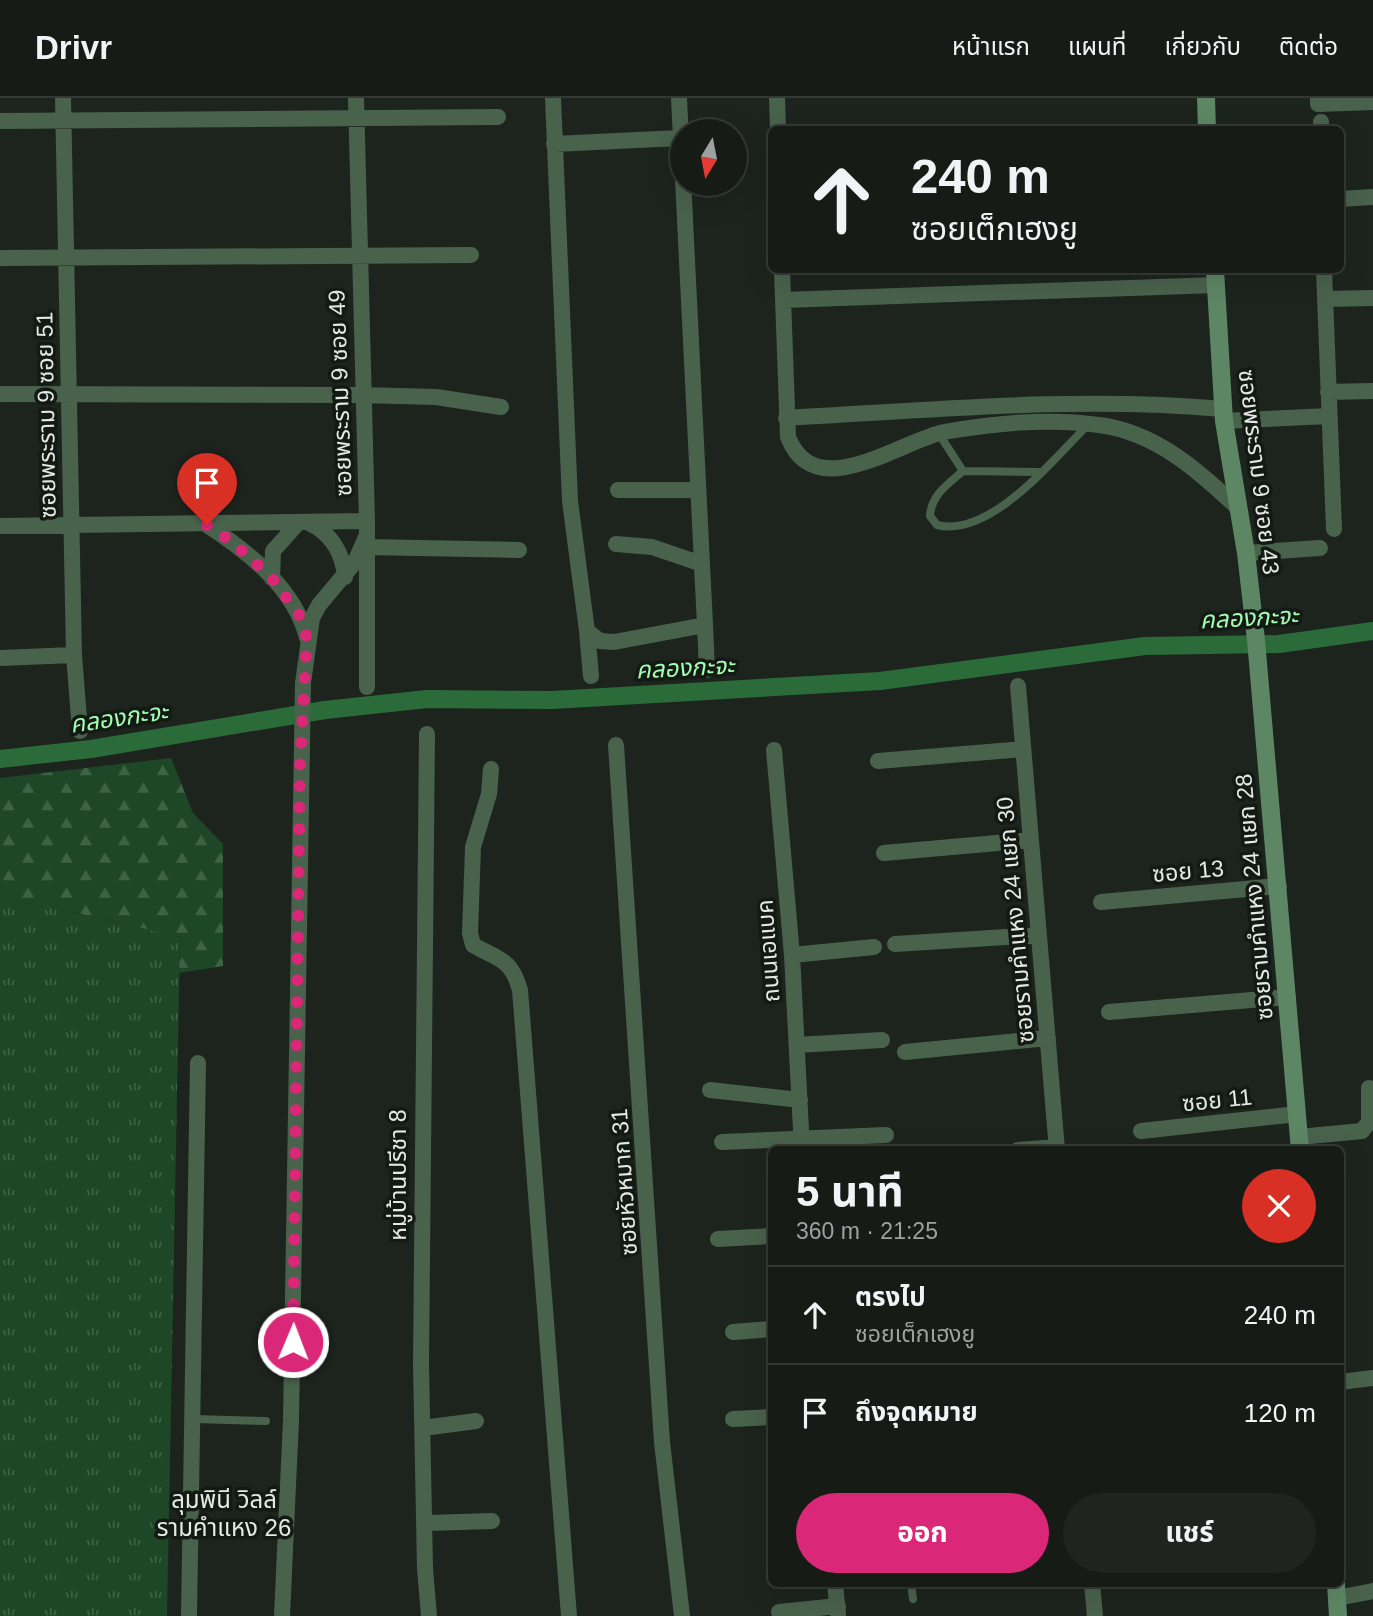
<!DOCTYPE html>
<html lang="th">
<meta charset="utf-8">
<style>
:root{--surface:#161b16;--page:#1f241f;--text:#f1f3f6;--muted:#9ea1a1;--line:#353935;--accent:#db2777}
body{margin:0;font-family:Arial,"Noto Sans Thai",sans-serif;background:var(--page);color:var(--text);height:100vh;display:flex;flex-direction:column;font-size:26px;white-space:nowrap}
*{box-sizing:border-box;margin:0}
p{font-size:23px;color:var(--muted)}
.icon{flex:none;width:38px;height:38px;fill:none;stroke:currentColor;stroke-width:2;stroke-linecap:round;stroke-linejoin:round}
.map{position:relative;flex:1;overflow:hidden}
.drawer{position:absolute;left:768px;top:1048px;width:576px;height:441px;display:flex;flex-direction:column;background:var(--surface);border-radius:10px;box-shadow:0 7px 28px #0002,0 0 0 2px var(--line)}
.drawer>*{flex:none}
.hud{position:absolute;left:768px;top:28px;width:576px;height:147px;border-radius:10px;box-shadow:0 7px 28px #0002,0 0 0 2px var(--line);background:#161b16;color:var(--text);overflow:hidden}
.needle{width:46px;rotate:190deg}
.buttons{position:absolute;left:670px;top:21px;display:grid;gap:14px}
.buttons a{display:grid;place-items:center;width:77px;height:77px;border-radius:50%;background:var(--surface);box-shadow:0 7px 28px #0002,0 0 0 2px var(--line);font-size:35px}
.pin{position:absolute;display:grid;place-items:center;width:60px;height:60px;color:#fff;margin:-72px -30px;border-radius:50% 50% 50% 0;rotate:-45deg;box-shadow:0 0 7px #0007}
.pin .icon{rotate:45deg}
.me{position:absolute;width:77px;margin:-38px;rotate:1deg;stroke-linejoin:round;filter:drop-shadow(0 0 5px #0008)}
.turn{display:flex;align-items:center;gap:24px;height:147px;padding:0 28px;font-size:32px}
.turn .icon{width:91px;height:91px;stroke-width:2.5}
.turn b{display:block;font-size:49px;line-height:60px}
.round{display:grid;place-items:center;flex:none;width:74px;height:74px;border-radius:37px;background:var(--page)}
.summary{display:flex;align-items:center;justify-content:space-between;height:119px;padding:0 28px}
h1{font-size:42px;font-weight:700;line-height:52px}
.primary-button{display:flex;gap:14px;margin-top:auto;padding:14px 28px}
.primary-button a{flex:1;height:80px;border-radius:42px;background:var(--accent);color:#fff;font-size:28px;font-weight:700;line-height:80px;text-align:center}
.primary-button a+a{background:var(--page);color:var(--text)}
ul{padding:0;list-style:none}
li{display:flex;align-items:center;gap:21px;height:98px;padding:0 28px;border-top:2px solid var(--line)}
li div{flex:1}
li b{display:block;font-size:26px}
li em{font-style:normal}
header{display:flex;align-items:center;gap:42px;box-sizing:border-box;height:98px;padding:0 35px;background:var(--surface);border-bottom:2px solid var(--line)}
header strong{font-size:33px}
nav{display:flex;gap:38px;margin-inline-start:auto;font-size:24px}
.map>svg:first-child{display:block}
</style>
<header>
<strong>Drivr</strong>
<nav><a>หน้าแรก</a><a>แผนที่</a><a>เกี่ยวกับ</a><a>ติดต่อ</a></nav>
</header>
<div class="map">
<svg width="1373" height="1518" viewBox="0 0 1373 1518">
<defs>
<pattern id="grass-tufts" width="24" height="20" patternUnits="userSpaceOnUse" patternTransform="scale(1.75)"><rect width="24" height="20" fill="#1d4726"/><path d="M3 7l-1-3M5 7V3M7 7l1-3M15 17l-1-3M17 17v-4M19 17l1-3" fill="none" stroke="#3e6245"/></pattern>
<pattern id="forest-firs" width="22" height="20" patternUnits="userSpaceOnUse" patternTransform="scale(1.75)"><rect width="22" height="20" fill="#1d4726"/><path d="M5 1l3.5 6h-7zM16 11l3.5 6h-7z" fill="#3e6245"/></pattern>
</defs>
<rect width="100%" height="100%" fill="#1d241e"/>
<path fill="url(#grass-tufts)" d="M0,801L56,810L180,839L167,1518H0Z"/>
<path fill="url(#forest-firs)" d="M171,660L193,715L223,746V868L179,875L180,839L56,810L0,801V680Z"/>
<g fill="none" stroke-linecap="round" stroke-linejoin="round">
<path stroke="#2b6b3a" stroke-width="18" d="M0,661L91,651L325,612L427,601L552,602L880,583L1145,548L1279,546L1373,533"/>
<path stroke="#49624c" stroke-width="8" d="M939,336L963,373C948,386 931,397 930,418L937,427C991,440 1053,361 1089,326
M963,373L1039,374
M193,1321L266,1323
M911,1486L913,1501"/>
<path stroke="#49624c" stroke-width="16" d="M63,0L74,557L80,633
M356,0L367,423V589
M553,0L570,403L587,533L600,543L614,544L705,527L679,0
M777,0L778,32
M1318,0V6L1373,4
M0,23L498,19
M1321,24V32
M554,46L680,40
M1340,101L1373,99
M0,160L471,157
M782,172L788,339C815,408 900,343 944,334C994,325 1049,320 1099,327C1156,334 1200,374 1239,411
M1324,172L1334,431
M1325,201L1373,200
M783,202L1216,187
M1328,294L1373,293
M0,296L362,297L436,299L501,309
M786,320C931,312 1078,298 1223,311
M1224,323L1329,318
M618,392H698
M309,425C331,435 343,455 345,479
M207,427C247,453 295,490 307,540
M0,428L367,423
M616,446L652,449L702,466
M366,449L519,452
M1246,455L1320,450
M272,480L273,453L298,425
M705,527L707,572
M587,533L591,578
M0,560L74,557
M1018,588L1057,1052
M427,636L421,1266L425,1471L429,1518
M616,647L662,1344L682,1518
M774,652L792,857L802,1052
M878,663L1023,651
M491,671L489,696L473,749L470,835L473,847C499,862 511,860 520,892L569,1518
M884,755L1031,742
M1101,804L1279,788
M895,846L1039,837
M792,857L874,849
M1109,914L1288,899
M797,947L882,942
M905,954L1048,940
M710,992L800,1002
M1141,1033L1297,1016
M1299,1039L1362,1033L1369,1024V990
M722,1044L886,1037
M1018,1052L1057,1049
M718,1141L772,1138
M733,1234L772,1231
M1340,1284L1373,1280
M733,1321L772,1319
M423,1330L476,1323
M426,1425L492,1423
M835,1486L838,1516
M1092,1486L1095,1518
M1337,1500L1373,1493
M779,1514L838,1508
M189,1518L198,965
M282,1518L291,1322L303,585L312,520L319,507L355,464L366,439"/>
<path stroke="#5d8664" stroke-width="18" d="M1206,0L1207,32
M1215,172L1224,323L1246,455L1256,542L1300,1052
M1336,1486L1338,1518"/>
</g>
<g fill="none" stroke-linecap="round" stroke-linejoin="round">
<path stroke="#db2777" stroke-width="12" stroke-dasharray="0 21.6" d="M207,427L231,443L272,480L299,517L307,540L300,664L293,1244"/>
</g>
<g text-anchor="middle" stroke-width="7" stroke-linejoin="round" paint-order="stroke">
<g font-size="23" fill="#e4e9e5" stroke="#131a14">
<text transform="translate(340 295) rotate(-92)" y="8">ซอยพระราม 9 ซอย 49</text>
<text transform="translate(46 317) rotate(-91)" y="8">ซอยพระราม 9 ซอย 51</text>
<text transform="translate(1259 374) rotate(83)" y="8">ซอยพระราม 9 ซอย 43</text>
<text transform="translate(1188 773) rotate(-5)" y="8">ซอย 13</text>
<text transform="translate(1254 799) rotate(-95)" y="8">ซอยรามคำแหง 24 แยก 28</text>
<text transform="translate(1015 822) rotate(-95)" y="8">ซอยรามคำแหง 24 แยก 30</text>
<text transform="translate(768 853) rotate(-94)" y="8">ถนนเอแบค</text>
<text transform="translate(1217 1002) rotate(-6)" y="8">ซอย 11</text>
<text transform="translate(398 1077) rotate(-90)" y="8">หมู่บ้านปรีชา 8</text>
<text transform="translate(624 1084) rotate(-94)" y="8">ซอยหัวหมาก 31</text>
</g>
<g font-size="24" font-style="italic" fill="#a3fcb2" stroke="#131a14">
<text transform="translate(1249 520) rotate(-3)" y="8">คลองกะจะ</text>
<text transform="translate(685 570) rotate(-3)" y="8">คลองกะจะ</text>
<text transform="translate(119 620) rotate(-8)" y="8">คลองกะจะ</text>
</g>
<g font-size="24" fill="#e4e9e5" stroke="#131a14">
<text x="224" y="1410">ลุมพินี วิลล์<tspan x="224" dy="28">รามคำแหง 26</tspan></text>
</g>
</g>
</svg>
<div class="buttons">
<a><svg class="needle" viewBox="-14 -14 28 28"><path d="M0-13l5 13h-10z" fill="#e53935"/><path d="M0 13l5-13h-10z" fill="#9ea1a1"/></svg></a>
</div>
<div class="pin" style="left:207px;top:427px;background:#d93025"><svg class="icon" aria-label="arrive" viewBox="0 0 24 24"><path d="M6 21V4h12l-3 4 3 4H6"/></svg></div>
<svg class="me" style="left:293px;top:1244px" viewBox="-20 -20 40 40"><circle r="17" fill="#db2777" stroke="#fff" stroke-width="3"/><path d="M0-11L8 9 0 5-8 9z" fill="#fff"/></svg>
<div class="hud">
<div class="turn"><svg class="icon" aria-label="ahead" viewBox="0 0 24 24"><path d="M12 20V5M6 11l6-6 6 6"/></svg><div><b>240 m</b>ซอยเต็กเฮงยู</div></div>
</div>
<section class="drawer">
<div class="summary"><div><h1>5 นาที</h1><p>360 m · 21:25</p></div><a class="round" style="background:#d93025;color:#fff"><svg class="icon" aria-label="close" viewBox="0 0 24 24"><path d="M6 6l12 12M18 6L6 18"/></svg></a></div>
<ul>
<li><svg class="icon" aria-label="ahead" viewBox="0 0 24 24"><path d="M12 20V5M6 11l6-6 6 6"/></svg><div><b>ตรงไป</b><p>ซอยเต็กเฮงยู</p></div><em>240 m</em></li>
<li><svg class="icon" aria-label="arrive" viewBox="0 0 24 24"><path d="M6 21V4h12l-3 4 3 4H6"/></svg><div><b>ถึงจุดหมาย</b></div><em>120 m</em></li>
</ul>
<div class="primary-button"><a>ออก</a><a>แชร์</a></div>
</section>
</div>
